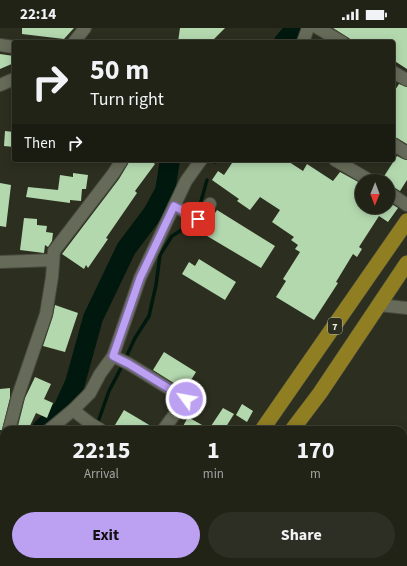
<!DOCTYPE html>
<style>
:root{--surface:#212317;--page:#2d2f24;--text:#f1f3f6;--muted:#a2a4a1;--line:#3e4036;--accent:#bca0f2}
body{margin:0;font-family:"Source Sans 3",sans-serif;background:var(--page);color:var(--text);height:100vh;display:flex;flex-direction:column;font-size:15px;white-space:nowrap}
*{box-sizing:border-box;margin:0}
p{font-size:13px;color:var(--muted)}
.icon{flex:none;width:22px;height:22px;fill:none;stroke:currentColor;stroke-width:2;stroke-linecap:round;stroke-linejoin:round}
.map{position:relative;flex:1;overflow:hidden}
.sheet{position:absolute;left:0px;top:398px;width:407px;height:140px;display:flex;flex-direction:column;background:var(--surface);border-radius:12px 12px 0 0;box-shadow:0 2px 10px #0003,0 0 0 1px var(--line)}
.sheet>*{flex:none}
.banner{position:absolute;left:12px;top:12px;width:383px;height:122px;border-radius:4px;box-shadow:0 2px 10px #0003,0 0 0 1px var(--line);background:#212317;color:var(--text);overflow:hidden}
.needle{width:26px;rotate:181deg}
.controls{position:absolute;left:355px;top:146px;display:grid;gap:8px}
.controls a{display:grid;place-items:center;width:40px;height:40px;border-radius:50%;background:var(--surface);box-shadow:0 2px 10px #0003,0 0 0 1px var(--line);font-size:20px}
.pin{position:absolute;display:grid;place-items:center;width:34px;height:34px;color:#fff;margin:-17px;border-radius:8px;box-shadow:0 2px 6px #0006}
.me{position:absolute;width:44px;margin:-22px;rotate:302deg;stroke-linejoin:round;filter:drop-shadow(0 0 3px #0008)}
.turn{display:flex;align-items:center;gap:14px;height:84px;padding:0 12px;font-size:18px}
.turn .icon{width:52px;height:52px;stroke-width:2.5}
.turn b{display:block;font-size:28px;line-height:34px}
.then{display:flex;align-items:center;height:38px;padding:0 12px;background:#0003;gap:8px;font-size:15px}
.eta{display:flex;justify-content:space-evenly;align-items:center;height:68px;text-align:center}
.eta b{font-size:24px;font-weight:700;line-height:28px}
.cta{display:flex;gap:8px;margin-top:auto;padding:8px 12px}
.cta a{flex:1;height:46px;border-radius:24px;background:var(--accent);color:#111;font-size:16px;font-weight:700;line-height:46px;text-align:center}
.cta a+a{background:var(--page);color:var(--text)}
.status{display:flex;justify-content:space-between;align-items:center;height:28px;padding:0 20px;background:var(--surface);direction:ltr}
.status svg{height:11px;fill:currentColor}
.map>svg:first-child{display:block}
</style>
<div class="status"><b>22:14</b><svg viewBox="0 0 49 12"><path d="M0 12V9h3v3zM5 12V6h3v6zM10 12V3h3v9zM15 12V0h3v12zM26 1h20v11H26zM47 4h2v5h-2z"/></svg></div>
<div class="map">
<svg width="407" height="538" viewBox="0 0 407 538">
<rect width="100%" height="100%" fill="#2c2f1f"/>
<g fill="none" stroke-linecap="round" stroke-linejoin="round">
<path stroke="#00180e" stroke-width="3.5" d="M215,134L216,132
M198,184L207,152
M127,327L135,310L149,288L156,257L160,227L172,208L180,203L192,194
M98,394L109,363L122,338
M46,538L47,534"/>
<path stroke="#00180e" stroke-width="20" d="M284,14L296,0
M41,402L63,381L75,355L93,290L126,221L153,185L165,163L170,132
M0,438L3,435"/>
</g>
<path fill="#b3d8ae" d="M22,0H74L64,11L22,6Z
M180,0H225L211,14H178Z
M333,0H407V41L393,32V14H355Z
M0,26L14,28V35L0,41Z
M399,56L407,59V116L397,110L393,109V65Z
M5,103L14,104V119L4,118Z
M397,128L403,131L407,132V152L400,163L392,158L388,157V153H381Z
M129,132H150L155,136L135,163L137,165L106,210L108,211L88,240L86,237L84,241L62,226L119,151L128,136Z
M234,132H286L303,143L307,136L333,153L340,144L362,156V181L363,179H388L390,175L398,180L388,194L379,188L359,219L362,221L357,229L353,226L336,254L338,255L314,292L276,269L286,253L283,251L300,224L295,221L298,217L291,212L294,209L272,194L280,182L260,169L250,182L237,173L239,171L212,152L218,143L224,147Z
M73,145L88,147L86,161H82L81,173L70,172V175L26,169L28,159L58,162L60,147L73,149Z
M0,155L11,157L6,199L0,198Z
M217,182L275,218L261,240L202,205Z
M24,190L37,191V197L47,198L46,204L53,205L52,213L48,219L45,217L44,225L20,222Z
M199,231L236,254L225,272L182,246L189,234L195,238Z
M55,277L78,285L65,324L43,318L53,288Z
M164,324L196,344L185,362L153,342Z
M35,349L51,356L44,371L53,375L47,390L36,385L28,402H17L25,370Z
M10,360V370L2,402H0V361Z
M242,376L253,383L247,394L236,387Z
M223,380L234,386L224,402H181L188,389L209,401Z
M124,382L156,401V402H112Z"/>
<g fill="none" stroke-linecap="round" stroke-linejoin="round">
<defs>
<path id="minor" d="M318,0L342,14
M74,14L85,0
M303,14L308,0
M0,17L14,19
M393,44L407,52
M0,57L14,51
M393,116L407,125
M335,132L371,153
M388,164L407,177
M174,178L199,191L210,176
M0,234L53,232
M379,277L407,280
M113,328L129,336L186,371L163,402
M73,382L91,396L101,402
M9,402L18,368L46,286L52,249L54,223L113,146L122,132
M49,402L73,382L90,365L100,346L113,328L140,250L186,153L201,132
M0,424L4,420
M7,538V534"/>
<path id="major" d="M262,402L407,193
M292,402L320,365L407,235
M168,538L171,534
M192,538L195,534"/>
</defs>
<use href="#minor" stroke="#484b3d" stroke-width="14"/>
<use href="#major" stroke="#484b3d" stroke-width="16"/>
<use href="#minor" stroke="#666a58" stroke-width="12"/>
<use href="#major" stroke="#907e23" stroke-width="15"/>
</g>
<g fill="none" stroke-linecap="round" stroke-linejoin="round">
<defs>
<path id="route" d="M186,371L129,336L113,328L140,250L174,178L198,191"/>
</defs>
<use href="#route" stroke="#7a689d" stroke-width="10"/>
<use href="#route" stroke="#bca0f2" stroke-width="7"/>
</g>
<g text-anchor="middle" stroke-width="4" stroke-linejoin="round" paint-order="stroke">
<rect fill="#2c2f1f" stroke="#b3b5aa" stroke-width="1" x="328" y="290" width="14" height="16" rx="3"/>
<g font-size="10" font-weight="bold" fill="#edefe5">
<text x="335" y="302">7</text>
</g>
</g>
</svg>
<div class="controls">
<a><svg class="needle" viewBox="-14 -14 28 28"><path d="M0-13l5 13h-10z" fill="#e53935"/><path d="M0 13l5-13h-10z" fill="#a2a4a1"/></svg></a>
</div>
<div class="pin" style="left:198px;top:191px;background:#d93025"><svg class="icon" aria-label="arrive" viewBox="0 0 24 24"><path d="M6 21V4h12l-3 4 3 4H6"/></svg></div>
<svg class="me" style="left:186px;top:371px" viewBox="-20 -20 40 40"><circle r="17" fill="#bca0f2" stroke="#fff" stroke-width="3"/><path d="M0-11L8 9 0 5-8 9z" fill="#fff"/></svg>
<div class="banner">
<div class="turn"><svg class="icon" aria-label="right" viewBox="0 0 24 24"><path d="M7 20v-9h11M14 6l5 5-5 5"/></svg><div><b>50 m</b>Turn right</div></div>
<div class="then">Then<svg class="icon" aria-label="right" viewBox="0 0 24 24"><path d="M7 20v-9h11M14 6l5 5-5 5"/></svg></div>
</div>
<section class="sheet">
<div class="eta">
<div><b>22:15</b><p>Arrival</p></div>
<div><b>1</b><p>min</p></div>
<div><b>170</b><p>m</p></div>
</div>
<div class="cta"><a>Exit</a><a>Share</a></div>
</section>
</div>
